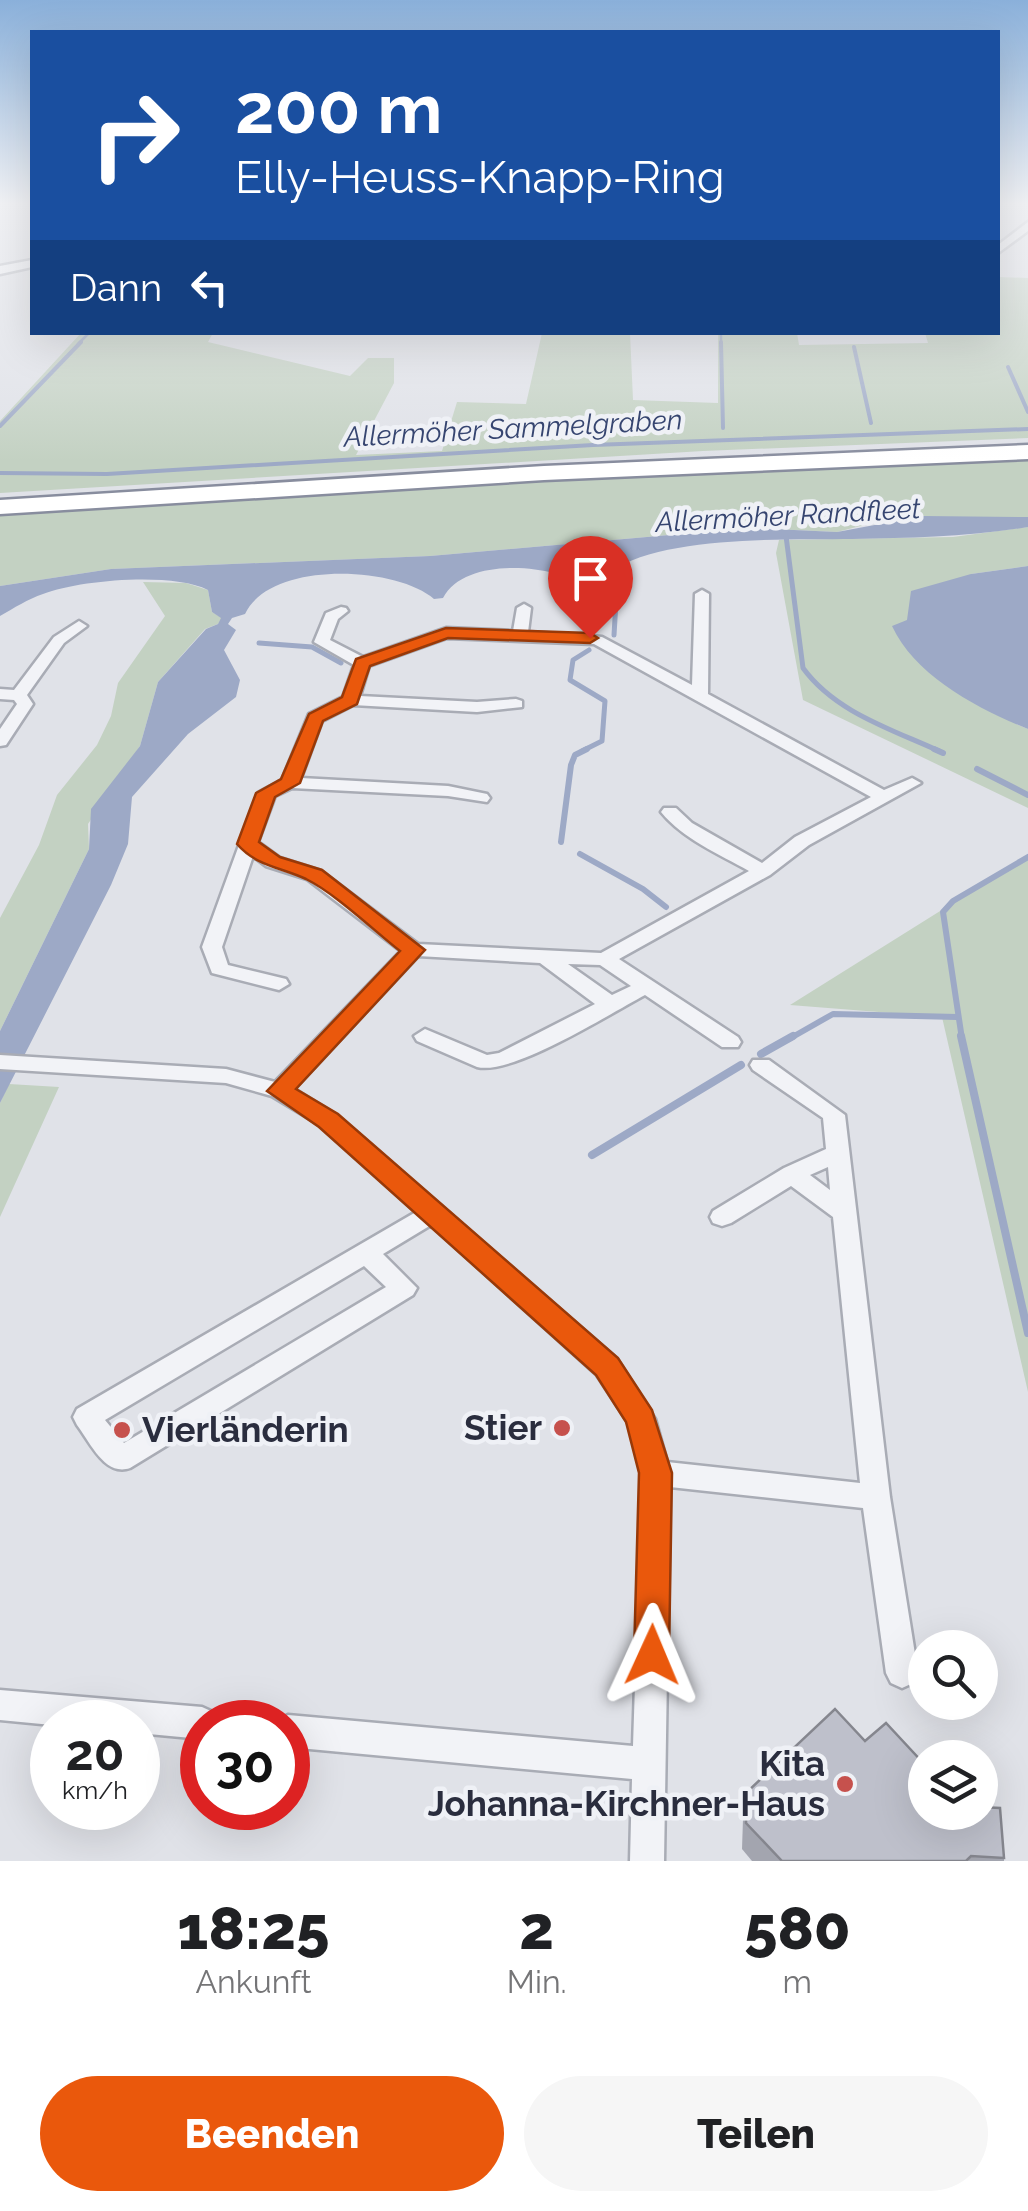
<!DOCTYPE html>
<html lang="de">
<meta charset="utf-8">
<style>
:root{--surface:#fff;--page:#f6f6f6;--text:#202124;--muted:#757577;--accent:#ea580c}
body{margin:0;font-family:Raleway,sans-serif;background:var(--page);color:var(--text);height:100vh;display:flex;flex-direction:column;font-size:38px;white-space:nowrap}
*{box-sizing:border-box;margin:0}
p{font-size:32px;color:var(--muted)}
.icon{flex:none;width:55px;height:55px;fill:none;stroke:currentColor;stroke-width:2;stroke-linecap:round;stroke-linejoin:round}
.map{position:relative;height:1861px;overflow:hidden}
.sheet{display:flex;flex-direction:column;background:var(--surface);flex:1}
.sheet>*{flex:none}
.hud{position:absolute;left:30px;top:30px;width:970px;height:305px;border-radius:0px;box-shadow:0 10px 40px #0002;background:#1a4fa0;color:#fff;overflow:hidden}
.controls{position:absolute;left:908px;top:1630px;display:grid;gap:20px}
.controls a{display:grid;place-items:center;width:90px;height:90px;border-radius:50%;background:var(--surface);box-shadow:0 10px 40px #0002;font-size:50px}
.speed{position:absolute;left:30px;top:1700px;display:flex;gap:20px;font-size:50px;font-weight:700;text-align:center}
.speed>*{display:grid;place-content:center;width:130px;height:130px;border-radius:50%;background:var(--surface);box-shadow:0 10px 40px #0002;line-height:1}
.speed small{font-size:25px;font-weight:400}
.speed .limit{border:15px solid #d22;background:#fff;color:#111}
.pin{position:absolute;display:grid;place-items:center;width:85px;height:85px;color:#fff;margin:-102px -42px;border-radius:50% 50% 50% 0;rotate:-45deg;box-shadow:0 0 10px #0007}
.pin .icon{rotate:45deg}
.me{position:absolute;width:110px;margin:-55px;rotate:1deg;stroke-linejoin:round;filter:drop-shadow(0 0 8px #0008)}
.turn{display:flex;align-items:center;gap:35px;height:210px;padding:0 40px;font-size:45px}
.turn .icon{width:130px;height:130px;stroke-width:2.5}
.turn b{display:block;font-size:70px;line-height:85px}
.then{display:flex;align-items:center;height:95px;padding:0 40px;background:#0003;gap:20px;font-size:38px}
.eta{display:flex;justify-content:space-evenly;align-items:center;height:170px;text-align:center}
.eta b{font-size:60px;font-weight:800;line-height:70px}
.button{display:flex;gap:20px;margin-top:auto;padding:20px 40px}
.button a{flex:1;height:115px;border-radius:60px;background:var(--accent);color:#fff;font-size:40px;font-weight:800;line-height:115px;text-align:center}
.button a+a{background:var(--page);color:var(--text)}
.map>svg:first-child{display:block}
</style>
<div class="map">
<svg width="1028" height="1861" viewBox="0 0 1028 1861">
<rect width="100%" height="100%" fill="#e0e2e8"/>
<path fill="#c3d1c2" d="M998,277L1028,278V438L703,451L0,493V421L81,333H213L208,342L350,376L368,358H394V383L356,455L442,451L457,402L526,404L542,333H630L633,400L718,403V333H797L799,345L928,343L925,333L998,332Z
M1028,459V517L876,522L837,532L749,528L430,556L111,569L0,586V513L508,480Z
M1028,527V566L971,574L1016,724L1028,729V808L803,700L776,553L779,540L953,537Z
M143,582L186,583L208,590L212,612L222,618L218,624L205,629L158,682L140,746L88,824L89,849L0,1031V918L39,845L57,795L97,745L111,716L118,683L165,616Z
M1028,856V1392L942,1017L790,1005Z
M9,1084L59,1087L0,1217V1103Z"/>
<path fill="#9da9c6" d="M923,516L1028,517V527C969,537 911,538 852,539C788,540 663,535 610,572L606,591C587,593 572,578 554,573C520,564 461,564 443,598L434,599C396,566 270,560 245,614L232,618L228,624L236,630L224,650L240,680L236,697L188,734L132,797L128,844L111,885L0,1103V1031L89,849L91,809L140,746L158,682L206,629L218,624L221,618L212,612L208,590C172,572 80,580 43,594C28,599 14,608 0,616V586L111,569L430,556L749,528L837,532Z
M1028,566V729C978,709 915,676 892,626L907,620L911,591L971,574Z"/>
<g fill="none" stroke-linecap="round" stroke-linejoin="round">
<path stroke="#9da9c6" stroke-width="2.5" d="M721,332V344
M78,344L90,332"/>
<path stroke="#9da9c6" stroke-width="4" d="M721,342L723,428
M854,347L871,423
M1008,367L1028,412
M0,426L81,342
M0,473L107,474L593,445L1028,429"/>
<path stroke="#9da9c6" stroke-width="5" d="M786,536L803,668C835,712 891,729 939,751
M598,584L616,602L614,635
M259,643L312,647L341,663
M582,751L602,741L605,701L570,680L573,660L589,650"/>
<path stroke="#9da9c6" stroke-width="6" d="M934,749L943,753
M977,769L1028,795
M561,842L571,765L575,755L587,749
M580,854L643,889L666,907
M789,1039L833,1014L957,1017
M962,1039L943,912L953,901L1028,857"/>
<path stroke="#9da9c6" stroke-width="8" d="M961,1036L1028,1333
M761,1054L793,1036
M592,1155L741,1065"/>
<defs>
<path id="minor" d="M702,590L709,594L708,694L884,790L912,778L921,783L809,845L770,875L619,959L738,1037L741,1042L738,1047H722L645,995C611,1013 512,1076 477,1067L417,1041L414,1036L425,1029L487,1055L499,1053L595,1004L540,963L418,956L294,1089L336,1115L617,1359L655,1419L667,1462L860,1483L833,1217L791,1186L731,1223L722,1226L713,1223L710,1217L713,1211L784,1168L826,1149L823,1118L753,1070L750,1065L753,1060H769L845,1115L890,1497L918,1673L913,1683L902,1688L891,1683L886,1673L863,1508L670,1487L664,1861H630L632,1779L288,1747V1722H275L288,1715L633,1746L642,1473L628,1422L597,1375L431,1225L383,1254L417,1288L413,1295L130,1468C105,1477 90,1442 77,1425L73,1417L77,1409L416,1212L320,1125L272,1096L226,1083L0,1069V1055L226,1069L275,1082L401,951L307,879L266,866L253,856L222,947L228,965L286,979L289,984L279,990L212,973L202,947L258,793L282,780L309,714L343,697L354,665L314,642L326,613L341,607L346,608L348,611L338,619L330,640L363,657L446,628L513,631L517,608L524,604L531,608L528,632L602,637L692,685L695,594ZM447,638L594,644L871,797L795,837L762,863L692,823L676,808H664L661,812C683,839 719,854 749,871L601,953L418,944L321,871L280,858L258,842L275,796L292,788L448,796L487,802L490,798L487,794L448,786L301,778L322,721L353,705L477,712L522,707V701L516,699L477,702L360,696L369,666ZM568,964L600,965L631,986L612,995ZM828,1167L830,1190L810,1175ZM364,1266L386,1287L124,1443L105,1420Z
M79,621L87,626L64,643L27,695L33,704L6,745L0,746V729L17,704L14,700L0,699V689L14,690L54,637Z
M0,1690L202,1707L213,1712L218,1722H202V1739L138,1733V1722H52V1725L0,1720Z"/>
<path id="tertiary" d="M1028,222V231L998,253V245Z
M32,260V267L0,274V266Z"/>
<path id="motorway" d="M1028,445V459L544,480L0,514V500L544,466Z"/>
</defs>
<use href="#minor" stroke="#a9acb5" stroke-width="5"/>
<use href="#tertiary" stroke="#a9acb5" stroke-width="5"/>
<use href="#motorway" stroke="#888d9e" stroke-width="5"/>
<use href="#minor" fill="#f2f3f7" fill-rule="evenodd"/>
<use href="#tertiary" fill="#f2f3f7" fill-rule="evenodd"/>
<use href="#motorway" fill="#fff" fill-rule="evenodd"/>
</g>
<path fill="#a3a5af" d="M865,1741L1004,1858V1861H752L742,1849L743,1819L747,1792Z"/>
<path fill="#bec0cb" stroke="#85868e" stroke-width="2.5" d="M835,1709L865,1741L886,1723L925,1765V1812H980V1807L1000,1808L1004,1858L971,1856L966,1861H782L746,1823L747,1792Z"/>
<linearGradient id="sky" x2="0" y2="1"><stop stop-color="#8ab0da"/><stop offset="0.44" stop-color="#f1f2f5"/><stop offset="1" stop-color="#f1f2f5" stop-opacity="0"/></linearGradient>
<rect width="1028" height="462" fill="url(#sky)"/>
<path fill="#ea580c" stroke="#983908" stroke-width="2.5" d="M446,628L590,633L598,638L590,643L448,638L370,666L357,704L323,721L300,783L275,797L259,842L280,857L322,870L425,950L296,1089L338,1114L618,1358L652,1410L672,1473L669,1655L664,1666L652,1671L639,1666L634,1655L639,1473L626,1422L596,1375L319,1127L267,1091L400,951C372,929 336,894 306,879C280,867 256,866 237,844L256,793L281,779L309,714L342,697L356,659Z"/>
<g fill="#c6514d" stroke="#eff1f6" stroke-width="4">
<circle cx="562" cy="1428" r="10"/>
<circle cx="122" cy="1430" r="10"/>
<circle cx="845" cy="1784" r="10"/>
</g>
<g text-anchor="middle" stroke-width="9" stroke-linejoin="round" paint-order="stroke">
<g font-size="28" font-style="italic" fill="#364570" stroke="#eff1f6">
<text transform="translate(513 428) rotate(-3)" y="10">Allermöher Sammelgraben</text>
<text transform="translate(788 515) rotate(-3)" y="10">Allermöher Randfleet</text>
</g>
<g font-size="35" font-weight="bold" fill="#2a2d3e" stroke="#eff1f6" text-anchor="end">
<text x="542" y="1440">Stier</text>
<text x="142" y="1442" text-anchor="start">Vierländerin</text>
<text x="825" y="1776">Kita<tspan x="825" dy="40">Johanna-Kirchner-Haus</tspan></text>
</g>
</g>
</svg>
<div class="controls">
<a><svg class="icon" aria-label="search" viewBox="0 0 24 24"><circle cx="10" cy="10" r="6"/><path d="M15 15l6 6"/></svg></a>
<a><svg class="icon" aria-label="layers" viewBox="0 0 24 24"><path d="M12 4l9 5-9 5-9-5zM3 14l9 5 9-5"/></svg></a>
</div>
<div class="speed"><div>20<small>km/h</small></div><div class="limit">30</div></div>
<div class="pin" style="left:590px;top:638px;background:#d93025"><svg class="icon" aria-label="arrive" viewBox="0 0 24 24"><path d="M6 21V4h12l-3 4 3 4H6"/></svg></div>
<svg class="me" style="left:652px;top:1655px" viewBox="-20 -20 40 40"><path d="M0-17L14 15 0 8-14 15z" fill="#ea580c" stroke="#fff" stroke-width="4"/></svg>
<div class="hud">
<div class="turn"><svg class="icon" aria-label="right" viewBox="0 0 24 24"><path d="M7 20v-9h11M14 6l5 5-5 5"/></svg><div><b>200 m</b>Elly-Heuss-Knapp-Ring</div></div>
<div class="then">Dann<svg class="icon" aria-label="left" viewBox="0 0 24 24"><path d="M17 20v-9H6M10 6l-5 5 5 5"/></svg></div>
</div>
</div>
<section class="sheet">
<div class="eta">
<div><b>18:25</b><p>Ankunft</p></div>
<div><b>2</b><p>Min.</p></div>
<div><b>580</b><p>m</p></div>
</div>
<div class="button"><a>Beenden</a><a>Teilen</a></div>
</section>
